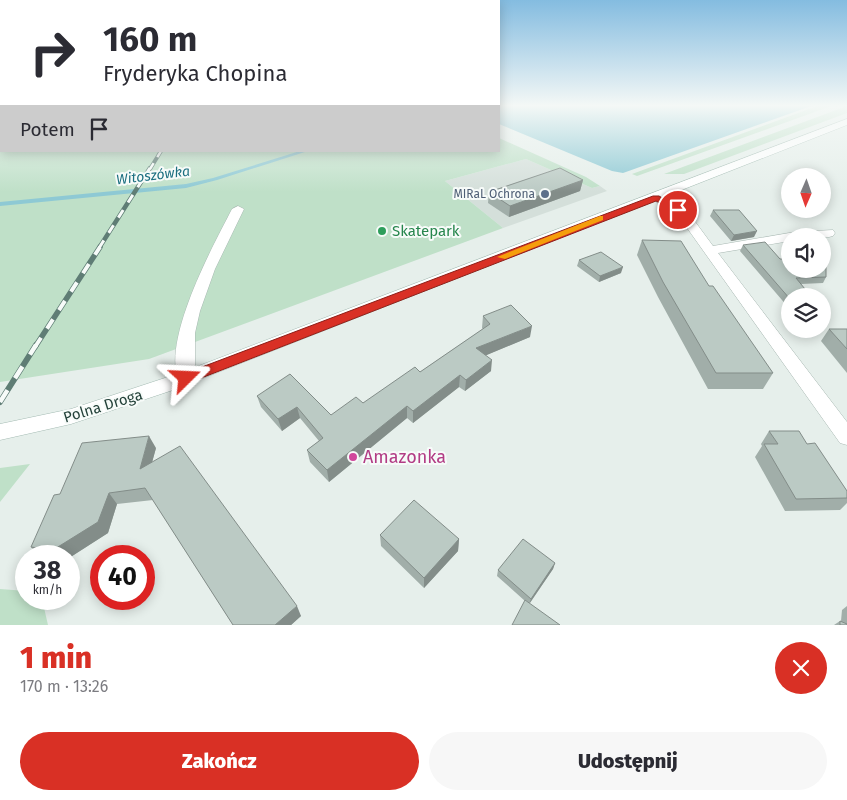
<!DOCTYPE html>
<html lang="pl">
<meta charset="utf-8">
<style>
:root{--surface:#fff;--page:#f7f7f7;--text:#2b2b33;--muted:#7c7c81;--accent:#d93025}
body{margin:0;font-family:"Fira Sans",sans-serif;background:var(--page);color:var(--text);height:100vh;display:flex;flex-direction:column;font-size:19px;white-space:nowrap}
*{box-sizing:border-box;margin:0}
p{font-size:16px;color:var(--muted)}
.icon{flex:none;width:28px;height:28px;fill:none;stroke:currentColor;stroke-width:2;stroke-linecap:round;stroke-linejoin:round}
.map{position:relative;height:625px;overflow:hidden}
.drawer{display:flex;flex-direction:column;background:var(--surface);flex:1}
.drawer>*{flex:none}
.top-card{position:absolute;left:0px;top:0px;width:500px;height:152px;box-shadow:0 2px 12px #0003;background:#fff;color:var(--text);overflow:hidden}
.needle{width:32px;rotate:182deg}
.fabs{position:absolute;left:781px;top:168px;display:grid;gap:10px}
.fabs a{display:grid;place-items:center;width:50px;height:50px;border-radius:50%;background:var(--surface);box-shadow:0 2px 12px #0003;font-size:25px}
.speed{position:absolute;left:15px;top:545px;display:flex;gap:10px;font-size:25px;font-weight:700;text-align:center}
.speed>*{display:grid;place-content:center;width:65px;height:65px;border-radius:50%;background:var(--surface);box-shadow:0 2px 12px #0003;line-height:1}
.speed small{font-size:12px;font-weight:400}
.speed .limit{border:8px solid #d22;background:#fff;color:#111}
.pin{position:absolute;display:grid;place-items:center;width:42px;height:42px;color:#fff;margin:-21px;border:2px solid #fff;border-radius:50%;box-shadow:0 1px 5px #0007}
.me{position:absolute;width:55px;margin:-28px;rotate:69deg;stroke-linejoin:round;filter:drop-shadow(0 0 4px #0008)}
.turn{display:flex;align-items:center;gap:18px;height:105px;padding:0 20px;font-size:22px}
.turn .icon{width:65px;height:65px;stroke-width:2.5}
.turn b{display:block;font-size:35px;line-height:42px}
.then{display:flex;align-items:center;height:48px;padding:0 20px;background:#0003;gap:10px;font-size:19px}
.round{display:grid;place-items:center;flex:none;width:52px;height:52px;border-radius:26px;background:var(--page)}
.overview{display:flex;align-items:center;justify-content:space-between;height:85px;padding:0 20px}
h1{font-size:30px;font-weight:800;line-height:38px;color:var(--accent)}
.button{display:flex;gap:10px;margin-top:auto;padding:10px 20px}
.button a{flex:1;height:58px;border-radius:30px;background:var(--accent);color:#fff;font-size:20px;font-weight:800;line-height:58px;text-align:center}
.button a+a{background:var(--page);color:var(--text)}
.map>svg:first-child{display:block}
</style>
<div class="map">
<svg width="847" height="625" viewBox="0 0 847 625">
<rect width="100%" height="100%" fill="#e6efeb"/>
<path fill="#d4dfda" d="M526,159L592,188L600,186L607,191L503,228L445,181Z"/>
<path fill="#bfe0c8" d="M0,105L1,151H499V138L586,177L600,186L592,188L526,159L445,181L503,228L149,359L0,382Z
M820,105H834L637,176L632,174Z
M847,106V113L684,174H664Z
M30,464L0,502V468Z
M0,589L26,591V599H42L48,625H0Z"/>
<path fill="#8ec9d4" d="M499,105H814L623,173L612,171L499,124Z"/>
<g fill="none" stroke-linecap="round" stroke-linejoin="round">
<path fill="#8ec9d4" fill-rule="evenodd" d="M300,151H308L217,180L186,188L0,206V202L186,184L213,178Z"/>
<defs>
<path id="street" d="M656,194L688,212L713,246L795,232L833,230L835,233L833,236L829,237L790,236V241L718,253L847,422V445L840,443L680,218L652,199L650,197Z
M238,206L244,209L215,269L200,311L195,333V378L192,383L186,384L180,383C159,344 214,244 232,209Z"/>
<path id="secondary" d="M847,119V125L170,391L71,424L0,440V424L71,409L180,373Z"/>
</defs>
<use href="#street" stroke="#a8b8b2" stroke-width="1"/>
<use href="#secondary" stroke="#a4bbb3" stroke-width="1"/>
<use href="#street" fill="#fff" fill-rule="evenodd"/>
<use href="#secondary" fill="#fff" fill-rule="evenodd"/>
<defs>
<path id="rail-far3" d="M150,169L161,151"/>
<path id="rail-far2" d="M99,248L150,168"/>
<path id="rail-far1" d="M35,347L100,247"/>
<path id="rail" d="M0,402L36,345"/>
</defs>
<use href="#rail-far3" stroke="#5f7d75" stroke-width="4"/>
<use href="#rail-far2" stroke="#5f7d75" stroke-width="4.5"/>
<use href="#rail-far1" stroke="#5f7d75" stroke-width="5.5"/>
<use href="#rail" stroke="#5f7d75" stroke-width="6"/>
<use href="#rail-far3" stroke="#f7fbf9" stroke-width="2.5" stroke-dasharray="7" stroke-linecap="butt"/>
<use href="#rail-far2" stroke="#f7fbf9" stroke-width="3" stroke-dasharray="9" stroke-linecap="butt"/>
<use href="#rail-far1" stroke="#f7fbf9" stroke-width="4" stroke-dasharray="11" stroke-linecap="butt"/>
<use href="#rail" stroke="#f7fbf9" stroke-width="4.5" stroke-dasharray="14" stroke-linecap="butt"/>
</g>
<path fill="#a1aea9" d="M583,180L580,191L509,217L488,203L489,192Z
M713,210L754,237L731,241L710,216Z
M642,240L709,286L773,373L763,389H708L658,297L637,255Z
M743,245L780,259L826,277L823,283L801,284L802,296H790V305L788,307L740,251Z
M579,260L621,273L599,282L577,266Z
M483,316L530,337L486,355L491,371L465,391L459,387L413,423L407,418L329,482L310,462L307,450L319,441L300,418L282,431L261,407L257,396L331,415L363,403L420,372L483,329L482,328Z
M829,329H847V373L821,341Z
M769,431L807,444L847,491V503L840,510L785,511L755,457L762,446L761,444Z
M156,448L152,462L301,616L291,625H233L153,500L117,504L108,533L69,558V556H40L31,547Z
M380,535L459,539L458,551L424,588L381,546Z
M555,563L553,569L530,603L525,601L497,576L498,570Z
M847,606V625H834L840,621H841L842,610Z"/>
<path fill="#838d89" d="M583,180L580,191L509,217L510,206Z
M757,231L754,237L731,241L734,235Z
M623,267L621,273L599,282L600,276Z
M805,289L801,296H797Z
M532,326L530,337L475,360L476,348Z
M492,360L491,371L465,391L466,380Z
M460,375L459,387L413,423V411Z
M407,406V418L329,482L327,470Z
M297,407L300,418L282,431L278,419Z
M149,436L156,448L147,481L140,469Z
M109,493L117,504L108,533L69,558V556H60L53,550Z
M459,539L458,551L424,588V578Z
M555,563L553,569L529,604L531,599Z
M297,606L301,616L291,625H275Z"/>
<path fill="#bbcac4" stroke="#838d89" d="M560,168L583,180L510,206L489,192Z
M713,210H739L757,231L734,235Z
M642,240L681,241L709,286H713L773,373H716L663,282Z
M765,242L780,259H790V269H822V259H826V277L796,278L805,289L797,296H790V299L743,245Z
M601,252L623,267L600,276L579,260Z
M511,305L532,326L476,348L492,360L466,380L460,375L413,411L407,406L327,470L307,450L323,438L297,407L278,419L257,396L290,374L331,415L356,397L363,403L415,367L420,372L490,324L483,316Z
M829,329H847V349Z
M769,431H799L807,444L815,443L847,491V498L796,499L764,444H778Z
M149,436L140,469L180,446L297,606L275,625H233L145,488L109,493L98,522L53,550L31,547L54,495L60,494L82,443Z
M414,500L459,539L424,578L380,535Z
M523,539L555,563L531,599L498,570Z
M525,600L560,625H512Z
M840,621L847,624V625H840Z"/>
<linearGradient id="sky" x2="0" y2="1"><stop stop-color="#84bce0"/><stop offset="0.55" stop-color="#f4f8f6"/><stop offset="1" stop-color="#f4f8f6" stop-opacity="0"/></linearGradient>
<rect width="847" height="192" fill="url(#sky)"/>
<path fill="#d93025" stroke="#8d1f18" d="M653,196H659L683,210L675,212L656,201L191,382L186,383L179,378L181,375Z"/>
<path fill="#f59e0b" d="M600,216H603V220L505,259L497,257Z"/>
<circle fill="#5c6f8a" stroke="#f7fbf9" stroke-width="2" cx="545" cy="194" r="5"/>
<circle fill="#2e9e5b" stroke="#f7fbf9" stroke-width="2" cx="382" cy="231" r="5"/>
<circle fill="#d1479c" stroke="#f7fbf9" stroke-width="2" cx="353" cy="457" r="5"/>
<g text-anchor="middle" stroke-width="4" stroke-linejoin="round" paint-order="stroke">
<g font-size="12" fill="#4e5e75" stroke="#f7fbf9" text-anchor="end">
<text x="535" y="198">MIRaL Ochrona</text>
</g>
<g font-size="14" font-style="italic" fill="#1c6f80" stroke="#f7fbf9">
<text transform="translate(153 175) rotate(-7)" y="5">Witoszówka</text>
</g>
<g font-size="15" fill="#27864d" stroke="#f7fbf9" text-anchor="start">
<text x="392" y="236">Skatepark</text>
</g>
<g font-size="15" fill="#24423a" stroke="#f7fbf9">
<text transform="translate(103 406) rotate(-17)" y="5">Polna Droga</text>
</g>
<g font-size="18" fill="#b23c85" stroke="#f7fbf9" text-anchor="start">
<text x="363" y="463">Amazonka</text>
</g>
</g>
</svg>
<div class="fabs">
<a><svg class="needle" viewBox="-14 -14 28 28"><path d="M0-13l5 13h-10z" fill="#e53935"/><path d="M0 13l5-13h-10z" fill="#7c7c81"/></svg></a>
<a><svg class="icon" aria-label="sound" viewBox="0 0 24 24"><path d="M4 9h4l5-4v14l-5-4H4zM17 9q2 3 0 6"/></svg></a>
<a><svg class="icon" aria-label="layers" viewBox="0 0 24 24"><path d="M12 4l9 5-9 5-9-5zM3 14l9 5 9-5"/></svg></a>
</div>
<div class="speed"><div>38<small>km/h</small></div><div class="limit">40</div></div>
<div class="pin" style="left:678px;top:210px;background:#d93025"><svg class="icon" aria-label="arrive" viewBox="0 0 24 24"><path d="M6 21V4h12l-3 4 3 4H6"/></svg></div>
<svg class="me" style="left:186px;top:378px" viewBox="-20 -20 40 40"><path d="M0-17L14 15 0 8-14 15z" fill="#d93025" stroke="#fff" stroke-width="4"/></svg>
<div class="top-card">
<div class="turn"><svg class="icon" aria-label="right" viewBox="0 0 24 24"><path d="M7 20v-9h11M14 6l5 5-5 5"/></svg><div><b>160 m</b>Fryderyka Chopina</div></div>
<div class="then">Potem<svg class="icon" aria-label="arrive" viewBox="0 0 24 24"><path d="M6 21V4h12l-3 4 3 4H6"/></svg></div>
</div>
</div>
<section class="drawer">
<div class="overview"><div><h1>1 min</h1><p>170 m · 13:26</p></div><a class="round" style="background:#d93025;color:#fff"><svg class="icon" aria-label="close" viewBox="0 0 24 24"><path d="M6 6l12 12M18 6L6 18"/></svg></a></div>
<div class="button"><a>Zakończ</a><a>Udostępnij</a></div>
</section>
